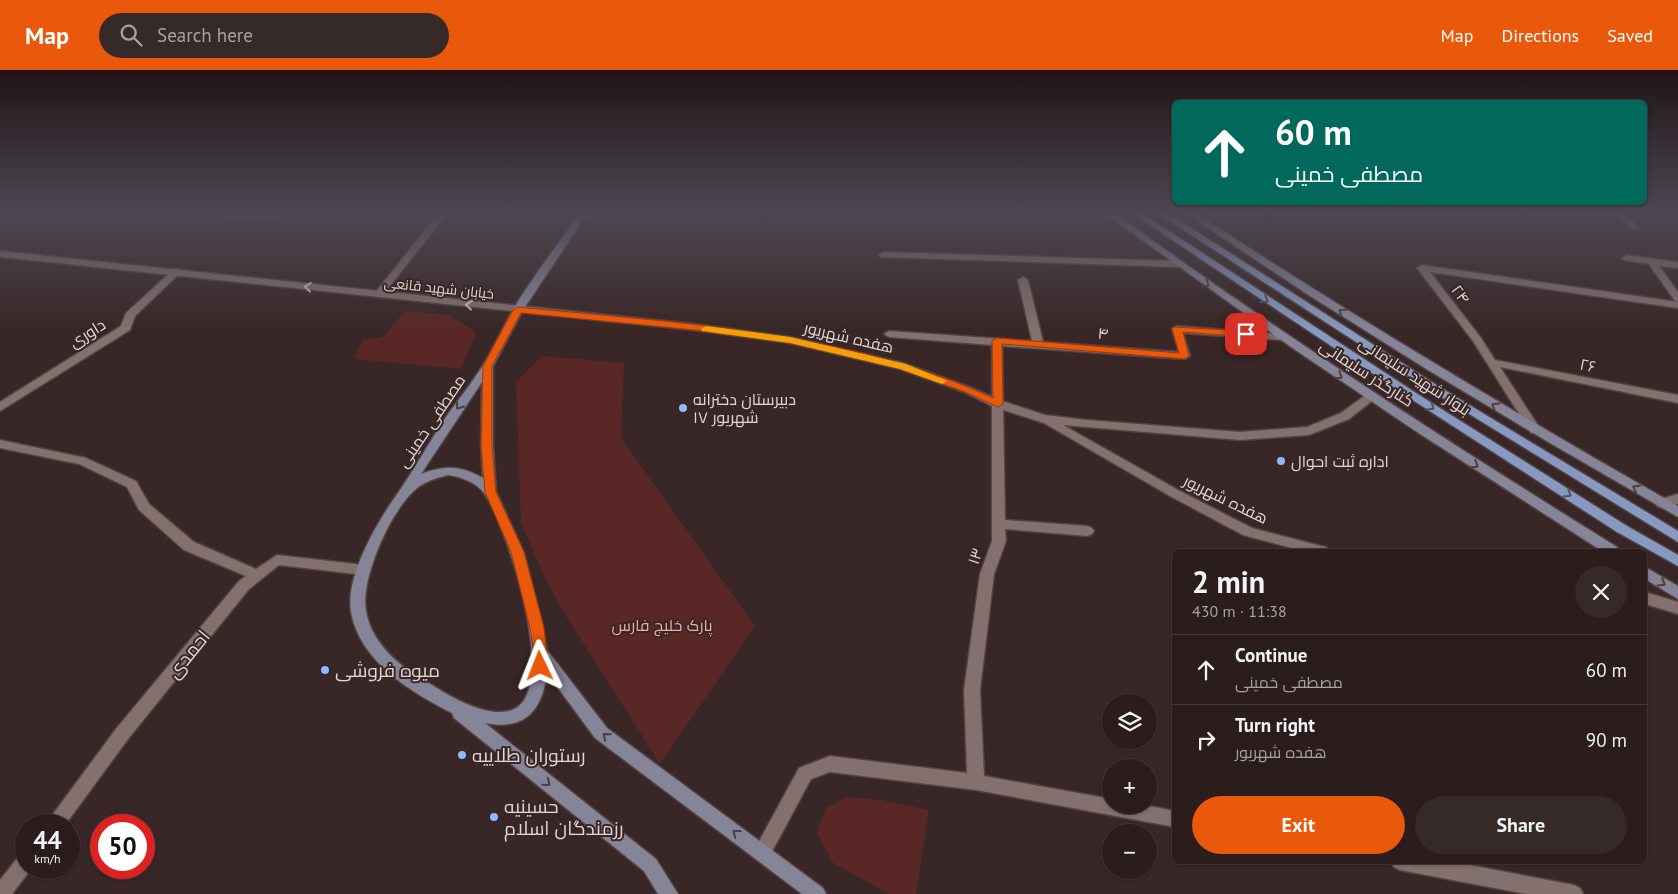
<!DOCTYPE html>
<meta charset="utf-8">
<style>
:root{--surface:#2a1d1c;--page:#362a29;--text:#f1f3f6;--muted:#a5a2a3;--line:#463b3b;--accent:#ea580c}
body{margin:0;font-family:"PT Sans",Cairo,sans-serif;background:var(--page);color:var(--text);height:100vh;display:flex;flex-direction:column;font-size:19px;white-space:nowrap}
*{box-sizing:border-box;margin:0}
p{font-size:16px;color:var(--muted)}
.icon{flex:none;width:28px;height:28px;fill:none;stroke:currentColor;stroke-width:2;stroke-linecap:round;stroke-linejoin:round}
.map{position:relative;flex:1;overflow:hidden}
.panel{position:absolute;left:1172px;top:479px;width:475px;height:315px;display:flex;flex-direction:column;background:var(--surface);border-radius:8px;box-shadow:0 1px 4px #0004,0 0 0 1px var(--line)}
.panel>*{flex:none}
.top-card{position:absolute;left:1172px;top:30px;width:475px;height:105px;border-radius:8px;box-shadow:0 1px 4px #0004,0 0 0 1px var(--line);background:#00695c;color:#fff;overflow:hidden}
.buttons{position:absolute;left:1102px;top:624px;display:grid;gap:10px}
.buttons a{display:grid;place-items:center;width:55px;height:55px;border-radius:50%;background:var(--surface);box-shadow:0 1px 4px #0004,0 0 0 1px var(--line);font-size:25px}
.speed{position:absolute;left:15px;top:744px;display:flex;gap:10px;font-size:25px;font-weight:700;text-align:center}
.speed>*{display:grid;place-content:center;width:65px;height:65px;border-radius:50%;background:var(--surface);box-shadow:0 1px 4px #0004,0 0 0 1px var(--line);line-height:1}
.speed small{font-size:12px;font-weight:400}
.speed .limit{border:8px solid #d22;background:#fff;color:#111}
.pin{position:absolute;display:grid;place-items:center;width:42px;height:42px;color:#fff;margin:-21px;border-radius:10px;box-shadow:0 2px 8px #0006}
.me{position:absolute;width:55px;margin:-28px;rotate:358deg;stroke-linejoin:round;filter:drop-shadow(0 0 4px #0008)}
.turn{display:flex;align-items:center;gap:18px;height:105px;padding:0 20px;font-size:22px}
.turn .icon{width:65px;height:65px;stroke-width:2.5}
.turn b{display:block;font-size:35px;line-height:42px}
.round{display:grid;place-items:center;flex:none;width:52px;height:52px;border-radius:26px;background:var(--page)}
.summary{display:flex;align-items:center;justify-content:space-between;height:85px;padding:0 20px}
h1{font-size:30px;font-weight:800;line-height:38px}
.button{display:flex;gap:10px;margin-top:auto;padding:10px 20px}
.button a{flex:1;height:58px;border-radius:30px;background:var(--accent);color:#fff;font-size:20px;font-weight:800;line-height:58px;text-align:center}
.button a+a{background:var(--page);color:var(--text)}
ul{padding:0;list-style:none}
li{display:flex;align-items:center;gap:15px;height:70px;padding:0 20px;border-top:1px solid var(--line)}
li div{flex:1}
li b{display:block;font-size:19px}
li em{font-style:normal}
header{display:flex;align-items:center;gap:30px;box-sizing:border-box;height:70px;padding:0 25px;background:var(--accent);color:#fff}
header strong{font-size:24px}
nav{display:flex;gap:28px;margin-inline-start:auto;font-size:18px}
.search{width:350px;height:45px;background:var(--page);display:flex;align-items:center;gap:12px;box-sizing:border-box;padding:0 18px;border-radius:28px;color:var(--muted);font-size:19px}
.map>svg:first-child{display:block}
</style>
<header>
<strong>Map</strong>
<div class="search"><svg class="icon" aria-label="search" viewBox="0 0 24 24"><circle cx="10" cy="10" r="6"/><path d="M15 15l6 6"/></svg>Search here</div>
<nav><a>Map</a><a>Directions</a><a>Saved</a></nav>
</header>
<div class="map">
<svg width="1678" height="824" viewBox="0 0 1678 824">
<rect width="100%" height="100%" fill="#382726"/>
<path fill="#592725" d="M405,241L449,245L476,262L461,299L354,289L362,271L383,267Z
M542,286L624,293L621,368L755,556L660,694L564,543L544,506L521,453L516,312Z
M846,727L882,730L929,740L916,824H889L833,793L817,763L825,739Z"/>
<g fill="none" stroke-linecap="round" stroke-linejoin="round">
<defs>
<path id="service" d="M226,144H286L270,149L230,147Z
M438,144H447L381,227H375V223Z
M176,199L179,200V204L135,246L130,260L0,341V332L121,256L126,243L173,200Z
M0,370L86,388L136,411L149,434L194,472L256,499L277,485L364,495L369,496L371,500L369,504L364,505L279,495L249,519L128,669L65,755H45L116,659L239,511L246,506L184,480L139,440L127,417L79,394L0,378Z
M26,782V798H32L12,824H0V810L20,785Z"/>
<path id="minor" d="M1616,144H1625L1639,157L1638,159H1632Z
M884,182L1178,191L1183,194L1178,197L881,187L879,185Z
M1627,185L1678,192V198L1659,196L1678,222V232L1675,231L1649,194L1624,190L1622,188Z
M1422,195L1678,232V238L1430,202L1481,268L1495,290L1678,325V333L1500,297L1541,360L1539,363H1531L1473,271L1417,198Z
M1023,207L1028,210L1043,272L1179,282L1172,259L1177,256L1280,264L1285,267L1280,270L1183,263L1190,286L1185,289L1002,276L1005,450L1087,456L1092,458L1094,461L1092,464L1087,466L1005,459L1006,471L994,504L980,620L984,706L1111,729V735H1144L1175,741V757L976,720L830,702L811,709L768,789L762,792L756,789L753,783L756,777L799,698L830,686L967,703L964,620L980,504L992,471V275L889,267L884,264L889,261L1032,271L1018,210Z
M1678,424V434L1662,438L1657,436L1656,433L1657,430Z
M1391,791H1449L1574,815L1580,818L1583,824H1526L1400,800L1394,797Z"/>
<path id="tertiary" d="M0,181L694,254L790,267L903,293L972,318L1002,331L1045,345L1087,350L1240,362L1307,357L1341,343L1367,324L1371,323L1377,327L1349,349L1309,365L1240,370L1063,355L1178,420L1252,458L1321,476L1326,477L1328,481H1303L1243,465L1170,426L1044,353L994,337L964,322L900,299L790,273L694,260L0,187Z
M1645,522L1678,532V544L1645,534Z"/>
<path id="secondary" d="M579,144H587L523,240L493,296V376L496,421L524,483L543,557L547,580L607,658L823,818L826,824H802L595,668L547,603C542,641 525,661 485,653L656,789L678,824H658L644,801L454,648L452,643C411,622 360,592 351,542C345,505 379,449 400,420C415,398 430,371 446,347C458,330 472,313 483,295C494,277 502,259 512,241C532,208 557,176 579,144ZM482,312L481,376L483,408C460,395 445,395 421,404ZM448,405C461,407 476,412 484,423C506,453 564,628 509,641C485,647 451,627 432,615C403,599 372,576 366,541C360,509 391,439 417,418C426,411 437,408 448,405Z
M1106,144H1116C1278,262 1446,371 1617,477L1619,481H1602L1417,362L1291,277Z
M1187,144H1197C1354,247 1515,343 1678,436V447L1550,373L1428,300L1307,224Z
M1645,497L1678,516V529L1645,509Z"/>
<path id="primary" d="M1133,144H1143L1416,323L1627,456L1678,485V496L1617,462L1408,327Z
M1159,144H1169L1438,316L1678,461V472L1430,320Z"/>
</defs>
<use href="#service" stroke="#514342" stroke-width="3"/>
<use href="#minor" stroke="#514342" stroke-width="3"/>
<use href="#tertiary" stroke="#514342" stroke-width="3"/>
<use href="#secondary" stroke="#514342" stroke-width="3"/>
<use href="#primary" stroke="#514342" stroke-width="3"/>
<use href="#service" fill="#84706e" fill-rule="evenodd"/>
<use href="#minor" fill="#84706e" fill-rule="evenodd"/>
<use href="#tertiary" fill="#84706e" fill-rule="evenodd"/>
<use href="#secondary" fill="#868497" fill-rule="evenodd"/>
<use href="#primary" fill="#8899c1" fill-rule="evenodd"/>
</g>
<defs><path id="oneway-chevron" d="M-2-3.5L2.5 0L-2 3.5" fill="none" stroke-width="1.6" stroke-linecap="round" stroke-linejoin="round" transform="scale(1.25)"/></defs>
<g stroke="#4c3e42">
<use href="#oneway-chevron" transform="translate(1206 214) rotate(35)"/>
<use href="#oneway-chevron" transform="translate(1342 242) rotate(-148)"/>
<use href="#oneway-chevron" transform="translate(1339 306) rotate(33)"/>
<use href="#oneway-chevron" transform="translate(459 336) rotate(125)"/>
<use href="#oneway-chevron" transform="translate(1495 336) rotate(-148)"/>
<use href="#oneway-chevron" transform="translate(1475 395) rotate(33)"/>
<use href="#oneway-chevron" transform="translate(1636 418) rotate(-150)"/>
<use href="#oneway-chevron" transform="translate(1662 513) rotate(32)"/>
<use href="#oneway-chevron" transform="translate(606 666) rotate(-140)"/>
<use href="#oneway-chevron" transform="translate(547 713) rotate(39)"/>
<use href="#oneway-chevron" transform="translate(736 763) rotate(-143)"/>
</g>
<g stroke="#cec2c0">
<use href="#oneway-chevron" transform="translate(308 217) rotate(-174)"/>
<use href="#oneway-chevron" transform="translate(469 235) rotate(-174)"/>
</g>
<g stroke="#544f5c">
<use href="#oneway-chevron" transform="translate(1265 230) rotate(33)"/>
<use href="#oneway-chevron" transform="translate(1431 337) rotate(32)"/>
<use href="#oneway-chevron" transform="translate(1568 424) rotate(32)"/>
</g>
<linearGradient id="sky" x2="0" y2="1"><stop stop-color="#1f1515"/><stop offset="0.55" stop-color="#4d4752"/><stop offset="1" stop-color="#4d4752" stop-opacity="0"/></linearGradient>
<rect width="1678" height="260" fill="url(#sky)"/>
<path fill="#ea580c" stroke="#983908" d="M518,237C676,253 846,260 993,328L992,271L997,268L1179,283L1172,259L1174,257L1246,261L1251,264L1246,267L1183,262L1189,286L1184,289L1002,274L1003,334L998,337L965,322L900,299L790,273L694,260L521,243L492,296V376L496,422L524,482L544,558L547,583L545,600L540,602L535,600L533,596L534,583L530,558L511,482L485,422L481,376L483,296L513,240Z"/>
<path fill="#f59e0b" d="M706,256L790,267L906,294L947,311L942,314L900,299L790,273L702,261L701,259Z"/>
<g fill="#8fb8fd" stroke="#382726" stroke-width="2">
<circle cx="683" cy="338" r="5"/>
<circle cx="1281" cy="391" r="5"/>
<circle cx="325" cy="600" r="5"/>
<circle cx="462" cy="685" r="5"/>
<circle cx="494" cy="747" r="5"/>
</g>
<g text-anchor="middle" stroke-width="4" stroke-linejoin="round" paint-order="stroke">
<g font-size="14" fill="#e1d6d5" stroke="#382726">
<text transform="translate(439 218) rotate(6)" y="5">خیابان شهید قانعی</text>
</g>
<g font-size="16" fill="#e1d6d5" stroke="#382726">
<text transform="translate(1461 224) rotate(53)" y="6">۲۴</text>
<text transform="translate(87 263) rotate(-32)" y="6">داوری</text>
<text transform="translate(1103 263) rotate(5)" y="6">۴</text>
<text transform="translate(849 267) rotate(13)" y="6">هفده شهریور</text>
<text transform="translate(1588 295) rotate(11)" y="6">۲۶</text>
<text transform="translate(1367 303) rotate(33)" y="6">کنارگذر سلیمانی</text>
<text transform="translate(1415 306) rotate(33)" y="6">بلوار شهید سلیمانی</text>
<text transform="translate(431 351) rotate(-56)" y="6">مصطفی خمینی</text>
<text transform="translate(1226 429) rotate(26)" y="6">هفده شهریور</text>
<text transform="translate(975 486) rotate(-71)" y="6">۱۳</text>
</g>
<g font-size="16" fill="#e1d6d5" stroke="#382726" text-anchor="start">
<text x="693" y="335">دبیرستان دخترانه<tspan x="693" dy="18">۱۷ شهریور</tspan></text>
<text x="1291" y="397">اداره ثبت احوال</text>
</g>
<g font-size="16" fill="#f3aaa6" stroke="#382726">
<text x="662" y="561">پارک خلیج فارس</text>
</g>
<g font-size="19" fill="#e1d6d5" stroke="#382726">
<text transform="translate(188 584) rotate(-51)" y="7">احمدی</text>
</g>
<g font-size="19" fill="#e1d6d5" stroke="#382726" text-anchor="start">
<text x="335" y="607">میوه فروشی</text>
<text x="472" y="692">رستوران طلاییه</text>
<text x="504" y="743">حسینیه<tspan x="504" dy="22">رزمندگان اسلام</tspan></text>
</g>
</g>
</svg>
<div class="buttons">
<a><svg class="icon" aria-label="layers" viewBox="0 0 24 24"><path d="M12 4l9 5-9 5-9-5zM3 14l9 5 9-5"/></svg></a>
<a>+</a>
<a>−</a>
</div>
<div class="speed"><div>44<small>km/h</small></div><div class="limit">50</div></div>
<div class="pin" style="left:1246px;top:264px;background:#d93025"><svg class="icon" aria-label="arrive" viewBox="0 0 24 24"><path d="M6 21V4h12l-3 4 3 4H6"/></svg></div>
<svg class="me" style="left:540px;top:596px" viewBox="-20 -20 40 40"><path d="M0-17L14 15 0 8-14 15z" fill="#ea580c" stroke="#fff" stroke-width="4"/></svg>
<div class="top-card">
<div class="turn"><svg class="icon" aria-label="ahead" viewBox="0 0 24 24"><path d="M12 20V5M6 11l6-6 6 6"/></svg><div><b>60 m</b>مصطفی خمینی</div></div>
</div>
<section class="panel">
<div class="summary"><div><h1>2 min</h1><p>430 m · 11:38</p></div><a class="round"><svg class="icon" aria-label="close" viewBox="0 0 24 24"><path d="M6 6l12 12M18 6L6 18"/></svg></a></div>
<ul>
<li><svg class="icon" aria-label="ahead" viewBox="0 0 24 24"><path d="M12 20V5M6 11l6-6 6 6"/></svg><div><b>Continue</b><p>مصطفی خمینی</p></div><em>60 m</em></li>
<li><svg class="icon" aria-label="right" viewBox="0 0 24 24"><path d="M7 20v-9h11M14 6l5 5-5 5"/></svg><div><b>Turn right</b><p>هفده شهریور</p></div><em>90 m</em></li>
</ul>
<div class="button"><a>Exit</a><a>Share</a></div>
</section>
</div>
